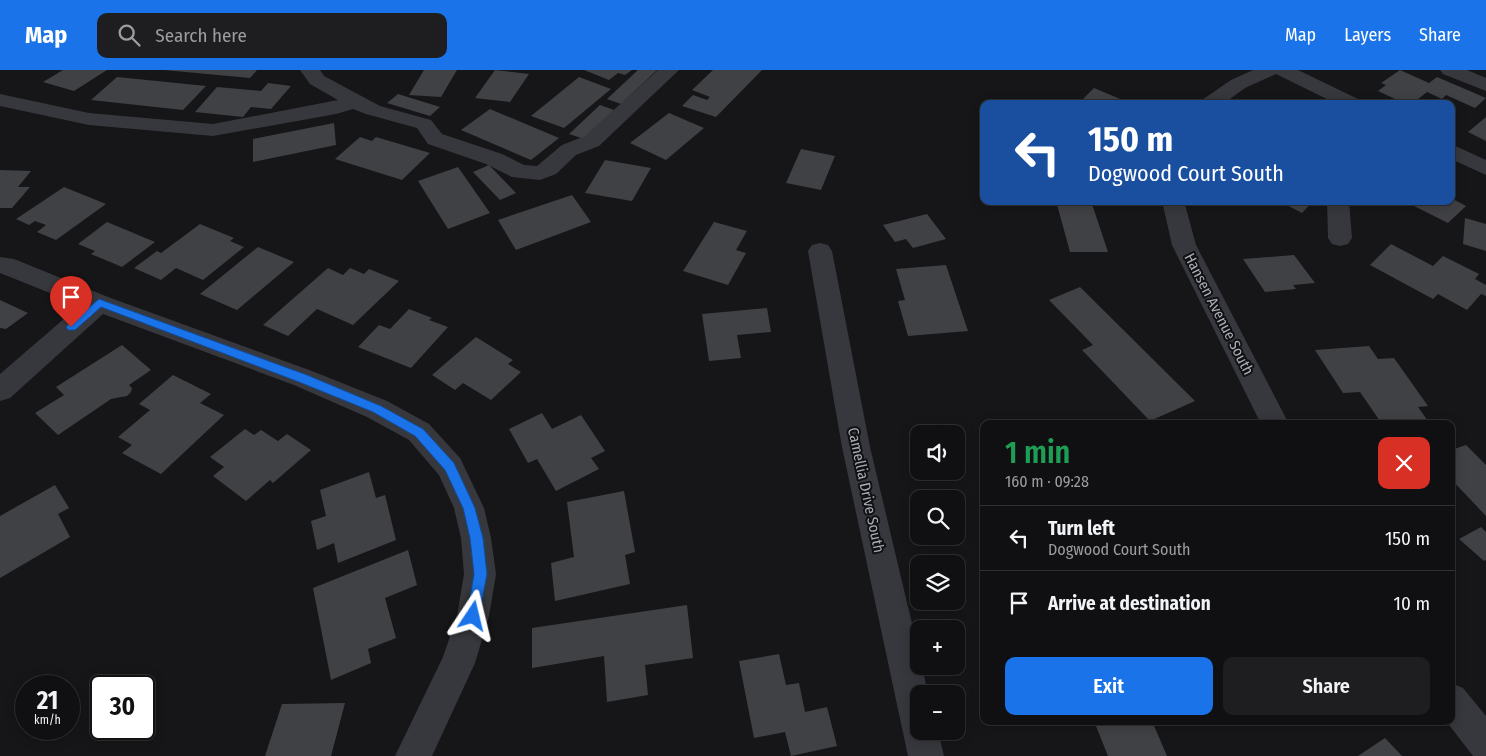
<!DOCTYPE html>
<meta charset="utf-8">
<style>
:root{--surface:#101012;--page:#1e1e20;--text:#f1f3f6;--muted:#9c9d9f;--line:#303032;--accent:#1a73e8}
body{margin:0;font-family:"Fira Sans Condensed",sans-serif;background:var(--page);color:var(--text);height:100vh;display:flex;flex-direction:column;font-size:19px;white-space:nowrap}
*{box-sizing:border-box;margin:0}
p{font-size:16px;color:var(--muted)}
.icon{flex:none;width:28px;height:28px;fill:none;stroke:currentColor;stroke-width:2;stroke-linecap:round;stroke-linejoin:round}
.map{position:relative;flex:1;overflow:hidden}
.drawer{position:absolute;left:980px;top:350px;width:475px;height:305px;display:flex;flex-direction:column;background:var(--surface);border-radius:10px;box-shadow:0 2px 12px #0003,0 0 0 1px var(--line)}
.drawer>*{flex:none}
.top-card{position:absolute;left:980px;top:30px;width:475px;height:105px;border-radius:10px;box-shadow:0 2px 12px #0003,0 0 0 1px var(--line);background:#1a4fa0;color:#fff;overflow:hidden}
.controls{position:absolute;left:910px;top:355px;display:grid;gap:10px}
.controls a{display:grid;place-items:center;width:55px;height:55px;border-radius:10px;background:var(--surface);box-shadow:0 2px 12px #0003,0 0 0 1px var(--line);font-size:25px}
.speed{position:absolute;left:15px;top:605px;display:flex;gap:10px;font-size:25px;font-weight:700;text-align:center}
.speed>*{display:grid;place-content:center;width:65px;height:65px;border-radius:50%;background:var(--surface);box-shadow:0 2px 12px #0003,0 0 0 1px var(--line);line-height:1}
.speed small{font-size:12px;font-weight:400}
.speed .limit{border:2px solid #111;border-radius:8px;background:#fff;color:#111}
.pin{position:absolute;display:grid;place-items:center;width:42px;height:42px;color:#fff;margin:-51px -21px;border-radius:50% 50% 50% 0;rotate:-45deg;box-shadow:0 0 5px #0007}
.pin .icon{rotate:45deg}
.me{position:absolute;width:55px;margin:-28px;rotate:10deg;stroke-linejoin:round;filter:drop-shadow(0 0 4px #0008)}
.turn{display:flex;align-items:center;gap:18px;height:105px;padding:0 25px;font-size:22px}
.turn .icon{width:65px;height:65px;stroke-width:2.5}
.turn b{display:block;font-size:35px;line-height:42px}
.round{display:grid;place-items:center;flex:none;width:52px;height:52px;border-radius:10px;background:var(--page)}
.head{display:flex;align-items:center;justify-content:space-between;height:85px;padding:0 25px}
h1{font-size:30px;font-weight:600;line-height:38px;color:#1e9e55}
.cta{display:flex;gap:10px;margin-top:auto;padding:10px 25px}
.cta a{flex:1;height:58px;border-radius:10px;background:var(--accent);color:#fff;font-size:20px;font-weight:600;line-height:58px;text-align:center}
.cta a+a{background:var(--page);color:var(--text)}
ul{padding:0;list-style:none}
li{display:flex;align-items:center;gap:15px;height:65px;padding:0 25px;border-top:1px solid var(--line)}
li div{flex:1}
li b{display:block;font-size:19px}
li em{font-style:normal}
header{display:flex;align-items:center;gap:30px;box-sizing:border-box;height:70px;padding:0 25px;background:var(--accent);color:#fff}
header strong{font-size:24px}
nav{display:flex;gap:28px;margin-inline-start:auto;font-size:18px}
.search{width:350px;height:45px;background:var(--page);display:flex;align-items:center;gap:12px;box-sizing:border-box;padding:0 18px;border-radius:10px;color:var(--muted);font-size:19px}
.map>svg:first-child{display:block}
</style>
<header>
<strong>Map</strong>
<div class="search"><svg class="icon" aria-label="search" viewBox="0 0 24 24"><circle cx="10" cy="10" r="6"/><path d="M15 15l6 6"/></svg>Search here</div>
<nav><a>Map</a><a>Layers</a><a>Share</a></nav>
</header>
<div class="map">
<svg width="1486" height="686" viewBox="0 0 1486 686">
<rect width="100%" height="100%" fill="#161618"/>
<path fill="#404145" d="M63,0H107L74,21L43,12Z
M164,0H257L250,8Z
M424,0H457L441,27L409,25Z
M495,0L529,4L510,32L475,28Z
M584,0H632L625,5L618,3L609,10Z
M638,0H657L621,34L607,29Z
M713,0H762L716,47L682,36L693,25L707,30L710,27L692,20Z
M1400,0L1429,13L1437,7L1486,28L1475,38L1446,25L1442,29L1427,22L1412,34H1406L1378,21L1386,15L1381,13Z
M117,7L206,16L183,40L91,30Z
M579,7L611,19L564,58L531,46Z
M268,13L291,16L271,39L251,37L243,47L195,42L217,17L261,21Z
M1094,18L1132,34H1078Z
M398,24L440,37L430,46L387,33Z
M600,35L614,40L584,69L569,64Z
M490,39L559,68L531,90L461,60Z
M669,43L704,58L666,90L630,73Z
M1486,47V71L1468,62Z
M334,53L336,75L253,92V69Z
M360,67L372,71L376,67L430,83L402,110L335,89Z
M801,79L835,86L821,120L786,113Z
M605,90L651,98L632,131L585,123Z
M489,95L516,123L500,130L473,102Z
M458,97L490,143L448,159L418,111Z
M0,100L31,101L18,117H30L12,138H0Z
M64,117L106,134L56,170L37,162L46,155L35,151L29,155L16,149Z
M572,125L591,152L516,180L498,150Z
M1451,128L1466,136L1448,153L1404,131H1451Z
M1056,131H1091L1108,182H1070Z
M1279,131H1313L1302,143Z
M927,144L946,169L913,178L906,169L895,172L883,155Z
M1465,148L1486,154V181L1463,174Z
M107,152L155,172L122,197L91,184L95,181L78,174Z
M714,152L747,161L736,180L746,183L728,215L683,201Z
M200,154L234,168L230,171L244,177L203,210L176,198L161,210L134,198L157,181L161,183Z
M1391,174L1433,196L1443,186L1479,204L1475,209L1486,215V226L1481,224L1467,240L1438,224L1433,229L1370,195Z
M258,177L294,192L237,240L200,224Z
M1294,185L1315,213L1293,215L1296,219L1265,222L1243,189Z
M946,195L968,261L908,266L898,231L905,230L896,199Z
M328,198L343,205L350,198L364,204L369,199L399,211L353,255L317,239L288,266L263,255Z
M1080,217L1195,331L1150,351L1082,280L1093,275L1049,230Z
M0,230L28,243L6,259L0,258Z
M767,238L771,262L737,265L741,288L709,291L702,244Z
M409,239L432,248L429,250L448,257L411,298L358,277L379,255L390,259Z
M476,267L513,290L508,294L521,302L491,330L463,313L455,320L432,305Z
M122,275L151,300L129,315L132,318L131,322L127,326L111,329L58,365L35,343L64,325L56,317Z
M1369,276L1378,289L1394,288L1428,336L1418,337L1430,354H1382L1360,322L1343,323L1315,280Z
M173,305L211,324L200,333L224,345L161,404L122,383L132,375L118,367L150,340L139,334Z
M542,343L552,359L581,345L605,381L591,388L599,399L556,421L537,389L528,393L509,359Z
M245,359L254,365L261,360L278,371L287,364L311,380L273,413L270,410L246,431L213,406L224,397L210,387Z
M1466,375L1486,395V446L1451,409V380Z
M369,402L376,428L385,425L396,470L338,493L334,473L317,480L311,451L326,446L320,420Z
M55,415L69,438L58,444L70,467L0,508V446Z
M624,421L635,482L625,485L630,514L555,531L551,493L574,487L567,432Z
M1481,457L1486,462V490L1484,491L1459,469Z
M408,480L417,515L385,528L396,568L368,579L371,593L331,610L313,518Z
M687,535L693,588L645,595L648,625L607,632L604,586L532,598V558Z
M779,584L786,615L799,613L805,642L827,637L837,676L791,686L785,662L754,668L739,591Z
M345,633L331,686H265L282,634Z
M1094,651H1152L1167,686H1108Z
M1385,668L1402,686H1358Z"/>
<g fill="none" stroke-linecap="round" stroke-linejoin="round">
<path fill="#37383d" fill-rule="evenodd" d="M300,0H320L324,6L380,36L431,50L442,64L502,84L524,95L537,96L562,75L585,66L658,0H679L599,76L576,85L556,104L540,110L512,107L486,94L428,74L417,58L366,44L353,39L336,44L213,66L89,55L0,36V24L89,43L213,54L338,30L310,14Z
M1253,0H1298L1360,30L1363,34H1337L1276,4L1245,18L1223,34H1199L1202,30L1231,10Z
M1440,0H1467L1486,8V21L1443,4Z
M1451,74L1486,90V105L1451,89Z
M1162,131H1184L1196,175L1289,354H1261L1172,175Z
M1327,131H1349L1352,168L1348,174L1340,176L1332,174L1328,168Z
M820,173L828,175L832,181L870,377L919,583V596H922L928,624H919V661H938L944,686H908L842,377L808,181L812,175Z
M0,187L14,189L108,227L312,301L387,331L429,354L460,388L484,438L491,468L496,504L489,546L475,593L432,686H395L443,587L457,546L464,504L461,468L454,438L439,405L409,370L367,347L294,315L103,244L10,328L0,331V304L80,235L0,203Z
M1451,613L1463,618L1486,646V686H1473L1446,651H1451Z"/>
</g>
<path fill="#1a73e8" stroke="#114b97" d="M99,229L307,305L381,336L423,359L454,393L475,438L483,468L487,504L478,551L473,553L469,551L467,546L474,504L470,468L463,438L445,400L415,366L373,342L299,312L101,237L75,260H68L66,257L68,255Z"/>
<g text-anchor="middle" stroke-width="4" stroke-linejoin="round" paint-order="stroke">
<g font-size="15" fill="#a8adb8" stroke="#111113">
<text transform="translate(1219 244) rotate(63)" y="5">Hansen Avenue South</text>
<text transform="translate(866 420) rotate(78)" y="5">Camellia Drive South</text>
</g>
</g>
</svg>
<div class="controls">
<a><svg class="icon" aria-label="sound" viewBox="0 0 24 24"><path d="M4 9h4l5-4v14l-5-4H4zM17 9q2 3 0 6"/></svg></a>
<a><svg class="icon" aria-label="search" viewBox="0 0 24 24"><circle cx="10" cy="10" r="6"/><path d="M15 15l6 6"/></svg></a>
<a><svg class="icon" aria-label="layers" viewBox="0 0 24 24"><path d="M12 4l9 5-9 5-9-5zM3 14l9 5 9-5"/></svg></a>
<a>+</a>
<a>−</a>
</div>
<div class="speed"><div>21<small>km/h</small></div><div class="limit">30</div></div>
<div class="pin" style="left:71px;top:257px;background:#d93025"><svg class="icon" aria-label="arrive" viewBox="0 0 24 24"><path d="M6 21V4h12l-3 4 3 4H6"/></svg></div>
<svg class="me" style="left:473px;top:546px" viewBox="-20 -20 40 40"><path d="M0-17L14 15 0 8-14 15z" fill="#1a73e8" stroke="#fff" stroke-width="4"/></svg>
<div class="top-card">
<div class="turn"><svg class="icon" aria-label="left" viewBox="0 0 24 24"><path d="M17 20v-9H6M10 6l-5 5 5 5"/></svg><div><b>150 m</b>Dogwood Court South</div></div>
</div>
<section class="drawer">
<div class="head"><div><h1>1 min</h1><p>160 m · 09:28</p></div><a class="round" style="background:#d93025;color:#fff"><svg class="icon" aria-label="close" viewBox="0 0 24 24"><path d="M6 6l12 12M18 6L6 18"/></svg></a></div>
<ul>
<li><svg class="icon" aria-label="left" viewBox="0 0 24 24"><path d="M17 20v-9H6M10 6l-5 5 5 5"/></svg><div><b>Turn left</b><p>Dogwood Court South</p></div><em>150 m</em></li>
<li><svg class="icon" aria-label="arrive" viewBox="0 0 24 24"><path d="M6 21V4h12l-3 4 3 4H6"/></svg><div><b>Arrive at destination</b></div><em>10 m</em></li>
</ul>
<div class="cta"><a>Exit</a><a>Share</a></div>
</section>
</div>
